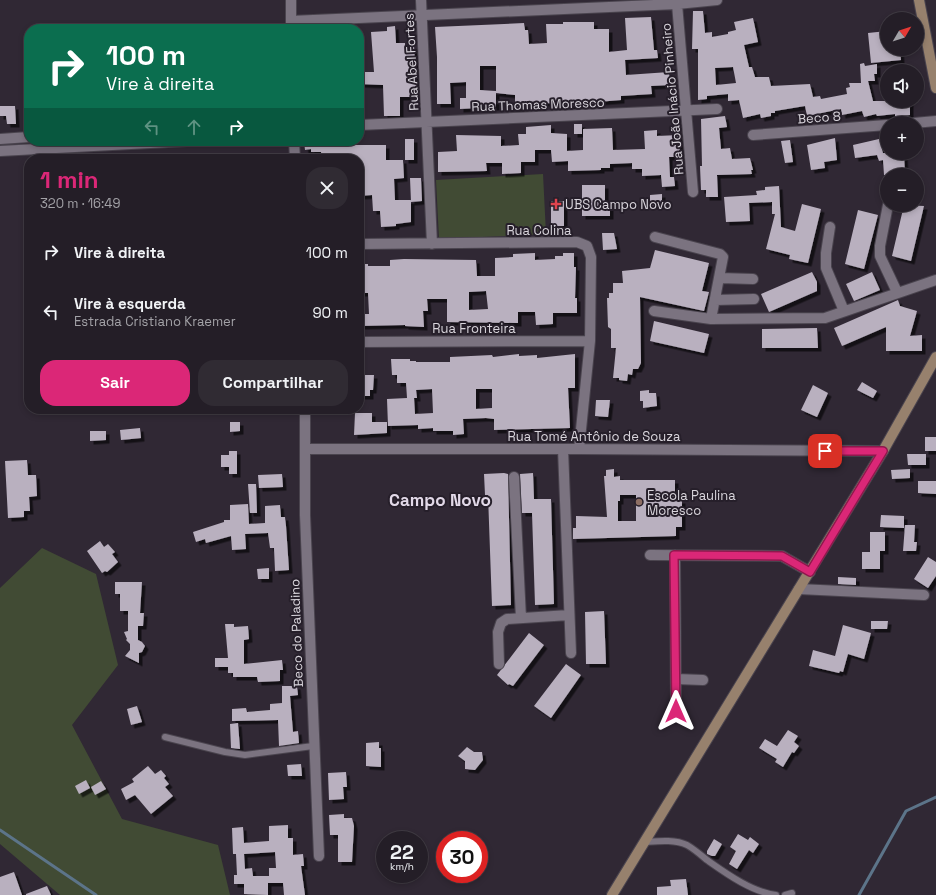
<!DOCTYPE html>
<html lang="pt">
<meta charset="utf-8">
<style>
:root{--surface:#241e27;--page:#302b33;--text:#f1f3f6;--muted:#a3a2a7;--line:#413c44;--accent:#db2777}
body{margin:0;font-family:"Space Grotesk",sans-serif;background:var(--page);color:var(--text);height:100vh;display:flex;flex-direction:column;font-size:15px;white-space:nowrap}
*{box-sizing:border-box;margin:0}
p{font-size:13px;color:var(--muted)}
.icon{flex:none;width:22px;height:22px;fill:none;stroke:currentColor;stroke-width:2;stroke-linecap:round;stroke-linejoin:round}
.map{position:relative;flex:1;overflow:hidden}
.side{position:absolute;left:24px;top:154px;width:340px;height:260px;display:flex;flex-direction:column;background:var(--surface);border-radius:16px;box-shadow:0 2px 6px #0003,0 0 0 1px var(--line)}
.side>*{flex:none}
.hud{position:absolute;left:24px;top:24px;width:340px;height:122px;border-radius:16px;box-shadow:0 2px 6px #0003,0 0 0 1px var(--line);background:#0b6e4f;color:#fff;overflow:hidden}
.needle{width:26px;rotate:51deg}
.fabs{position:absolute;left:880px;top:12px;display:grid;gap:8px}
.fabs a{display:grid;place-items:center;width:44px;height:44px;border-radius:50%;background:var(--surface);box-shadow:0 2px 6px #0003,0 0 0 1px var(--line);font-size:20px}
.speed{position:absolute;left:376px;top:831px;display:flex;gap:8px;font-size:20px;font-weight:700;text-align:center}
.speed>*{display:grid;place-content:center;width:52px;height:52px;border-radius:50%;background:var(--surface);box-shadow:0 2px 6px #0003,0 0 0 1px var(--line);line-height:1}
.speed small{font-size:10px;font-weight:400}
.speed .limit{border:6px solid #d22;background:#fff;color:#111}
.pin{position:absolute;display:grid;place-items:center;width:34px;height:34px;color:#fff;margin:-17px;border-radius:8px;box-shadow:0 2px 6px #0006}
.me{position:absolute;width:44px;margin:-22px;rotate:0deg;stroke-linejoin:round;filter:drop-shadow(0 0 3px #0008)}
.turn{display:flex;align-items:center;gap:14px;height:84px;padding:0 16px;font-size:18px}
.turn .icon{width:52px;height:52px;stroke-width:2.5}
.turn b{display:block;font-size:28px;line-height:34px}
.lanes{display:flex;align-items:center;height:38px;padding:0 16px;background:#0003;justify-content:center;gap:20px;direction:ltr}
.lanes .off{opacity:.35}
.round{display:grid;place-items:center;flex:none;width:42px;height:42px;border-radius:16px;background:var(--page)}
.summary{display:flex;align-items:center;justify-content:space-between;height:68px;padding:0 16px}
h1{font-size:24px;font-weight:700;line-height:30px;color:var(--accent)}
.button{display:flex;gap:8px;margin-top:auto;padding:8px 16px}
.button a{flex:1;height:46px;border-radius:16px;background:var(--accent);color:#fff;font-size:16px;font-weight:700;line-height:46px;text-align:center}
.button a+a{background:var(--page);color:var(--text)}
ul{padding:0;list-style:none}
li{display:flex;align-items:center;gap:12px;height:60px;padding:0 16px}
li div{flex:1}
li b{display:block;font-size:15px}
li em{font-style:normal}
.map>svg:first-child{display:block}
</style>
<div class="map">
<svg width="936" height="895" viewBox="0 0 936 895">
<defs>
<filter id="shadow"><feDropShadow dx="3.5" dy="3.5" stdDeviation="0" flood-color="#0009"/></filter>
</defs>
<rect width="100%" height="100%" fill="#302834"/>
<path fill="#414b34" d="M543,174L546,234L439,239L436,180Z
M42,548L96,574L118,665L72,725L122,819L218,845L230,895H60L0,844V588Z"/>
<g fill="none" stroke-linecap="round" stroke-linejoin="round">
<path stroke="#5c7489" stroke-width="3" d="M0,830L96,895
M859,895L906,811L936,797"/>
</g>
<path fill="#b9b0bf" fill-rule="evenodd" filter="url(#shadow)" d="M693,11H703L705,33L712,32V37L728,34V32L736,30L734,22L753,18L758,42L744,45L749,67H752L755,77H769L771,86L810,84L813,97L820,96L821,99L847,94L846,88L850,87L849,83H861L860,64L864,63L865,66L877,64V74H874L875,81H868L873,101H910V115L895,116V114L877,116L876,114L864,117L862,111L842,115L841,109L807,116L805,106L775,111V113H771V116L761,118L760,114L743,118L739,100L728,101V94L707,96V99L698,100V49H692ZM733,67L736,83L716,85L715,68Z
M651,17L654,50H657L658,58L625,60L626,75L669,72L670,85L651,86L652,94L621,96V100L597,102V104H576V106L527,101L526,108H515V95L496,93V66H480V90L496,91V107L460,109V98H466V82L450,83L451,104H437V57L435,27L524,23L525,30H528L529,44L547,43L546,24H563V22H594V29H609V52L627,50L625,18Z
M395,26L396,43H405V47L414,46L417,97H400V116H384L383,85L359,84V72H374L371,32L387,31V27Z
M887,31V49H900L901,60L871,63L868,33Z
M0,106H15L16,124H7L6,116H0Z
M725,116L727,127L719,128L721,149L730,148L732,159L750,158L753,170H751L752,174L717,175L718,197H706V190H701L700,166H702L701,119Z
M574,124H582V134H574Z
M551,125V133L567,134V151L583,150V129L612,128L613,150L645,149L644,131L657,130V136L679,135L680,157H669L670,177H674L675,186L662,187L661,175L642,176V169H632V163L610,164V168H601V170L568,171V161L552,162L551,150H535V162H521V173L502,174V163H486L487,171L438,172V152L457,151L456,135L501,136V146L519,145L518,134H526V127Z
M835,138L837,160L824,162L825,168L811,170L807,145Z
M405,139H414V160H405Z
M879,139L883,153H904L905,175H884L883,160L879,161L877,155L855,158L853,145Z
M790,140L793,162L785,163L781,141Z
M304,141H352V145H386V160H403L404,178L394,179L395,200H411V222L396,224V226L381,227L380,211H373L372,195L359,196V181L364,180L363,162H359V159H322L321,152H311V149L305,150Z
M410,178H421L422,201L411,202Z
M582,185H605V204H610V216H582Z
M779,186L781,227L795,231L802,204L821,209L808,263L789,259L790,255L766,249L775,214H772V202L749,203L750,221L726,222L724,197L757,195L756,191L765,190V187Z
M662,194V205L650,206V195Z
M551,201H564V226H551Z
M904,205L924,206L911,261L892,256Z
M858,210L878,215L864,269L845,264Z
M602,233H614L617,249L603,250Z
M655,250L709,263L702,291L709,292L704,311L640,297L641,363L638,369H633L632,375L628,374L627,381L619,380V378H613L616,348H611V329L608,327L607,298H609V293H613V283H623L622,271L650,268Z
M535,253V260L555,259V256H563V253H574V267H576L575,298H577V313H553V324L536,325L535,312H518V323L447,322V299H427L428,311H423L424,327L405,326V325L359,326V314H369L368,293H359V264H368V266H390V260L404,259L476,260L477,276H495V258L513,257V254ZM486,291L488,309L469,310V292Z
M812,272L817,282V291L769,312L761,294Z
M872,272L880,290L854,301L846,284Z
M898,300L900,306L917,311L910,336L922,335V351H886V327L842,346L834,328Z
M654,321L709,334L704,353L650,341Z
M817,328L818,348H762V329Z
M519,354V356L537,355V358L575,354V388H568L570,428L494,430V419L486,418L463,419L464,434L453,435V431H433V428L418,429V425L388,426L387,399L407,398L406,383H397V375H392L391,359H410V361H416V362H450V357L492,355L493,357ZM432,389L433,413L415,414L414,398H407H417L416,390ZM476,389H492V408L476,409Z
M359,375H374L373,390H370V396H359Z
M862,382L877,391L873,398L857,390Z
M813,385L828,393L817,417L801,410Z
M649,390V393H656L657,406L643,408V401H640V391Z
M596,400H610L608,417L595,416Z
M355,413H372V422H387V433L354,435Z
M230,422H240V431L230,432Z
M140,428L141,438L121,440L120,430Z
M90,431H106V440L90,441Z
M925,437H936V451H925Z
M229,451H237V474H229V467H221V455H229Z
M907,454H926V465H908Z
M27,460L28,475H36L37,496L29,497L30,511H24V517L8,518L5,461Z
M614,469V477L620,476V480H675V500H682V527H676V536L573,539V528H576V516L607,517L604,476H606V470ZM620,495H636V521H618V501H620Z
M910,469V478L892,479L891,470Z
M504,473L508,474L511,605L492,606L488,495H485L484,474Z
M533,473L534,499H551L554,604L535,605L532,513H522L520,474Z
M282,474L283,487L259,488L258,475Z
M918,481H936V494L918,493Z
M248,484H256L257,513H250Z
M248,504L249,524L265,523V506L280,505L281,517H285L286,526L289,570L275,571L274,548H270L268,533L245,534L246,549L232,550L231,536L206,543L205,539L196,542L193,532L224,522V520H230V505Z
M881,515L904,516V528L880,527Z
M905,525H915L914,542H917L916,551H903Z
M870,532H885V551H880V569H862V552H870Z
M100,541L104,547L108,544L115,552L112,554L118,562L107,572L105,571L102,573L87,551Z
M928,557L936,562V576L928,588L914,579Z
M269,568V579H258L257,569Z
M838,577L856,578V585L838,584Z
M115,582H142L140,613H144L143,626H138V640L142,642L145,646L142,652L139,653V663L125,656L130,650V644L126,640L127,639L124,632L128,631V611H120V594H115Z
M604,611L606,664H586L585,612Z
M871,621H888L887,629H871Z
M225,624H234V627L248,626L249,639L244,640V664L282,660L283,670H280V681L258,682L257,677H233V673H228V667H215V658H228Z
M843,625L871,633L864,659L848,654L843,672L840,671L839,673L809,666L813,650L835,656Z
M529,633L544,645L513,686L509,684L508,685L497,675Z
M566,664L581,675L551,718L534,706Z
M282,686H297L298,695L290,696L293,732L298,731L299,743L279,746L278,720L232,721V709L246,708L247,712L270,710V704L282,703Z
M137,706L142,722L131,725L127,709Z
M238,723L240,749L231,748L230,724Z
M788,730L798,736L794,742L799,746L794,753L792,752L783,767L775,762L777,759L759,748L765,739L777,746Z
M379,742V748H381V767L366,766V743Z
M467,747L474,752H482L483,760L475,770L465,769V761L458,756Z
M301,764L302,776H288L287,765Z
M148,766L155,774L161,770L166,776L164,778L169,784L165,787L173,796L151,814L135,795L126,800L121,789L134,782L132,779Z
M346,772L347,787H343L344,799L329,800L328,773Z
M86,780L90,788L79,794L75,786Z
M101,781L106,789L95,795L91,787Z
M344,814V818H352L354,826L352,862H338V835H330L329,815Z
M288,825V838H293V855L303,854L304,866H301L305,895H284L283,883H268V895L244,894V884H234V875H237L236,854H233L232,828L243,827L244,843L269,841V826ZM275,852L276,868H269V876H253L252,868L245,869L244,854Z
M738,834L748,840L750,837L759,844L753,853L749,850L737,869L729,864L736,851L730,847Z
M714,839L722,844L715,856H712L707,854V851Z
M14,872L22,895H0V877Z
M686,879L688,895H657V887L671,886L670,880Z
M47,886L51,895H26V894Z"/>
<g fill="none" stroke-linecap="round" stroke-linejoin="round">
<defs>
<path id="lane" d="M165,737L225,752L245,755L313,746
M644,842C658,841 675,839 687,845C694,849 701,855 707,860C727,874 752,892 776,895
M785,895L792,893"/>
<path id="street" d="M291,0V29
M421,0L432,244
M677,4L693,192
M291,21L677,4L717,0
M914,123L936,121
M359,125L717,109
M753,135L887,125
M0,139L29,137
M294,141L295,159
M0,151L187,141
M888,205L880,246V256L897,292
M830,227L826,253V268L844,311
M655,237L720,254L723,257L711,319
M359,244L577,242L587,246L591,257L590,341L579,449
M720,278L753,279
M715,300L754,299
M654,311L711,319L825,318L936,280
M359,342L590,341
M305,409V515L319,856
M305,449H579L883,451
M563,449L571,653
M514,477L521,618
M650,555L782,556L810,572
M675,555L676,711
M799,589L924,595
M499,664L498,632L501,623L507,619L569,615
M676,679L703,680"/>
<path id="secondary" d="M919,0L936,88
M612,895L883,451L936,357"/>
</defs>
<use href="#lane" stroke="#4a444e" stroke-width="8"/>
<use href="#street" stroke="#4a444e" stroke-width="12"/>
<use href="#secondary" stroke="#4a444e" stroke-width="12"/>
<use href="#lane" stroke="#7b7380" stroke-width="6"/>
<use href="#street" stroke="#7b7380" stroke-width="10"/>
<use href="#secondary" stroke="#97816d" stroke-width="10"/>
</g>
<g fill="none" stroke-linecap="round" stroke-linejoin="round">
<defs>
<path id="route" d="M676,711L674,555L782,556L810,572L883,451H825"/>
</defs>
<use href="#route" stroke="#8e194d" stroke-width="10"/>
<use href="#route" stroke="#db2777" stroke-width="7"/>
</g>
<path fill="#e0444e" stroke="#261f2a" stroke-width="1.5" d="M554 198h4v4h4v4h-4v4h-4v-4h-4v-4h4z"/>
<circle fill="#8d6e63" stroke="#261f2a" stroke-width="1.5" cx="639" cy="502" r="4"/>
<g text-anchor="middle" stroke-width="4" stroke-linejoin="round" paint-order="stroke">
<g font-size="13" fill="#d9d5dc" stroke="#261f2a">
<text transform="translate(411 62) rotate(-93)" y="5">Rua Abel Fortes</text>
<text transform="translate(672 99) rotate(-95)" y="5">Rua João Inácio Pinheiro</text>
<text transform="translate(538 104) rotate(-2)" y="5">Rua Thomas Moresco</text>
<text transform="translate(819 117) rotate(-4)" y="5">Beco 8</text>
<text x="539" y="235">Rua Colina</text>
<text x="474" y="333">Rua Fronteira</text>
<text x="594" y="441">Rua Tomé Antônio de Souza</text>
<text transform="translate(296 633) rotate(-92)" y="5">Beco do Paladino</text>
</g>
<g font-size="13" fill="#d9d5dc" stroke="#261f2a" text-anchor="start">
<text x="565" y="209">UBS Campo Novo</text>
<text x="647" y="500">Escola Paulina<tspan x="647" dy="15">Moresco</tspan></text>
</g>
<g font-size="17" font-weight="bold" fill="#e2d9e8" stroke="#261f2a">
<text x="440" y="506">Campo Novo</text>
</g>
</g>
</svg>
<div class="fabs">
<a><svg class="needle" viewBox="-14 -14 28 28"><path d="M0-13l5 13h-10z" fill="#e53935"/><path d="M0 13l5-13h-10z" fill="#a3a2a7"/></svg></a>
<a><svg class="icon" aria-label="sound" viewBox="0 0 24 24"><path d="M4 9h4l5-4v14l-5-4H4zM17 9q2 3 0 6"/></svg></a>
<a>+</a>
<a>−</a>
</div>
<div class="speed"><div>22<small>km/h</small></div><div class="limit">30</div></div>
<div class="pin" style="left:825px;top:451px;background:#d93025"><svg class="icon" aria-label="arrive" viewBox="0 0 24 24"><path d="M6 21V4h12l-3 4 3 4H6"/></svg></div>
<svg class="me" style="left:676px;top:711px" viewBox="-20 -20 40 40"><path d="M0-17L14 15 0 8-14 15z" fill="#db2777" stroke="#fff" stroke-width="4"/></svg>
<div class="hud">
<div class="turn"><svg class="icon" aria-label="right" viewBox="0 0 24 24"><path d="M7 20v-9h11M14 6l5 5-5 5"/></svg><div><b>100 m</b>Vire à direita</div></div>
<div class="lanes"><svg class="icon off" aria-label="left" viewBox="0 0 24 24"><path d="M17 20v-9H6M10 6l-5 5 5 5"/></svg><svg class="icon off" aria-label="ahead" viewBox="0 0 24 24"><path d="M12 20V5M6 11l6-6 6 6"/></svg><svg class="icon" aria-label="right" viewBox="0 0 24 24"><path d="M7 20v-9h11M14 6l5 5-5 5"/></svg></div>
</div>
<section class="side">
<div class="summary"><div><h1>1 min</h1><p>320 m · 16:49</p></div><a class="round"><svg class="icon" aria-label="close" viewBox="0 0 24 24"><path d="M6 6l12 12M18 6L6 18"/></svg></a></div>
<ul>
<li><svg class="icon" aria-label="right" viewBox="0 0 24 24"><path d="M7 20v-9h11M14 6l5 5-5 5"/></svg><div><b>Vire à direita</b></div><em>100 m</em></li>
<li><svg class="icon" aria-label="left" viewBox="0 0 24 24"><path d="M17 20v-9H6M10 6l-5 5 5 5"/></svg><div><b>Vire à esquerda</b><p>Estrada Cristiano Kraemer</p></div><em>90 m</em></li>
</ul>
<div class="button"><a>Sair</a><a>Compartilhar</a></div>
</section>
</div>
